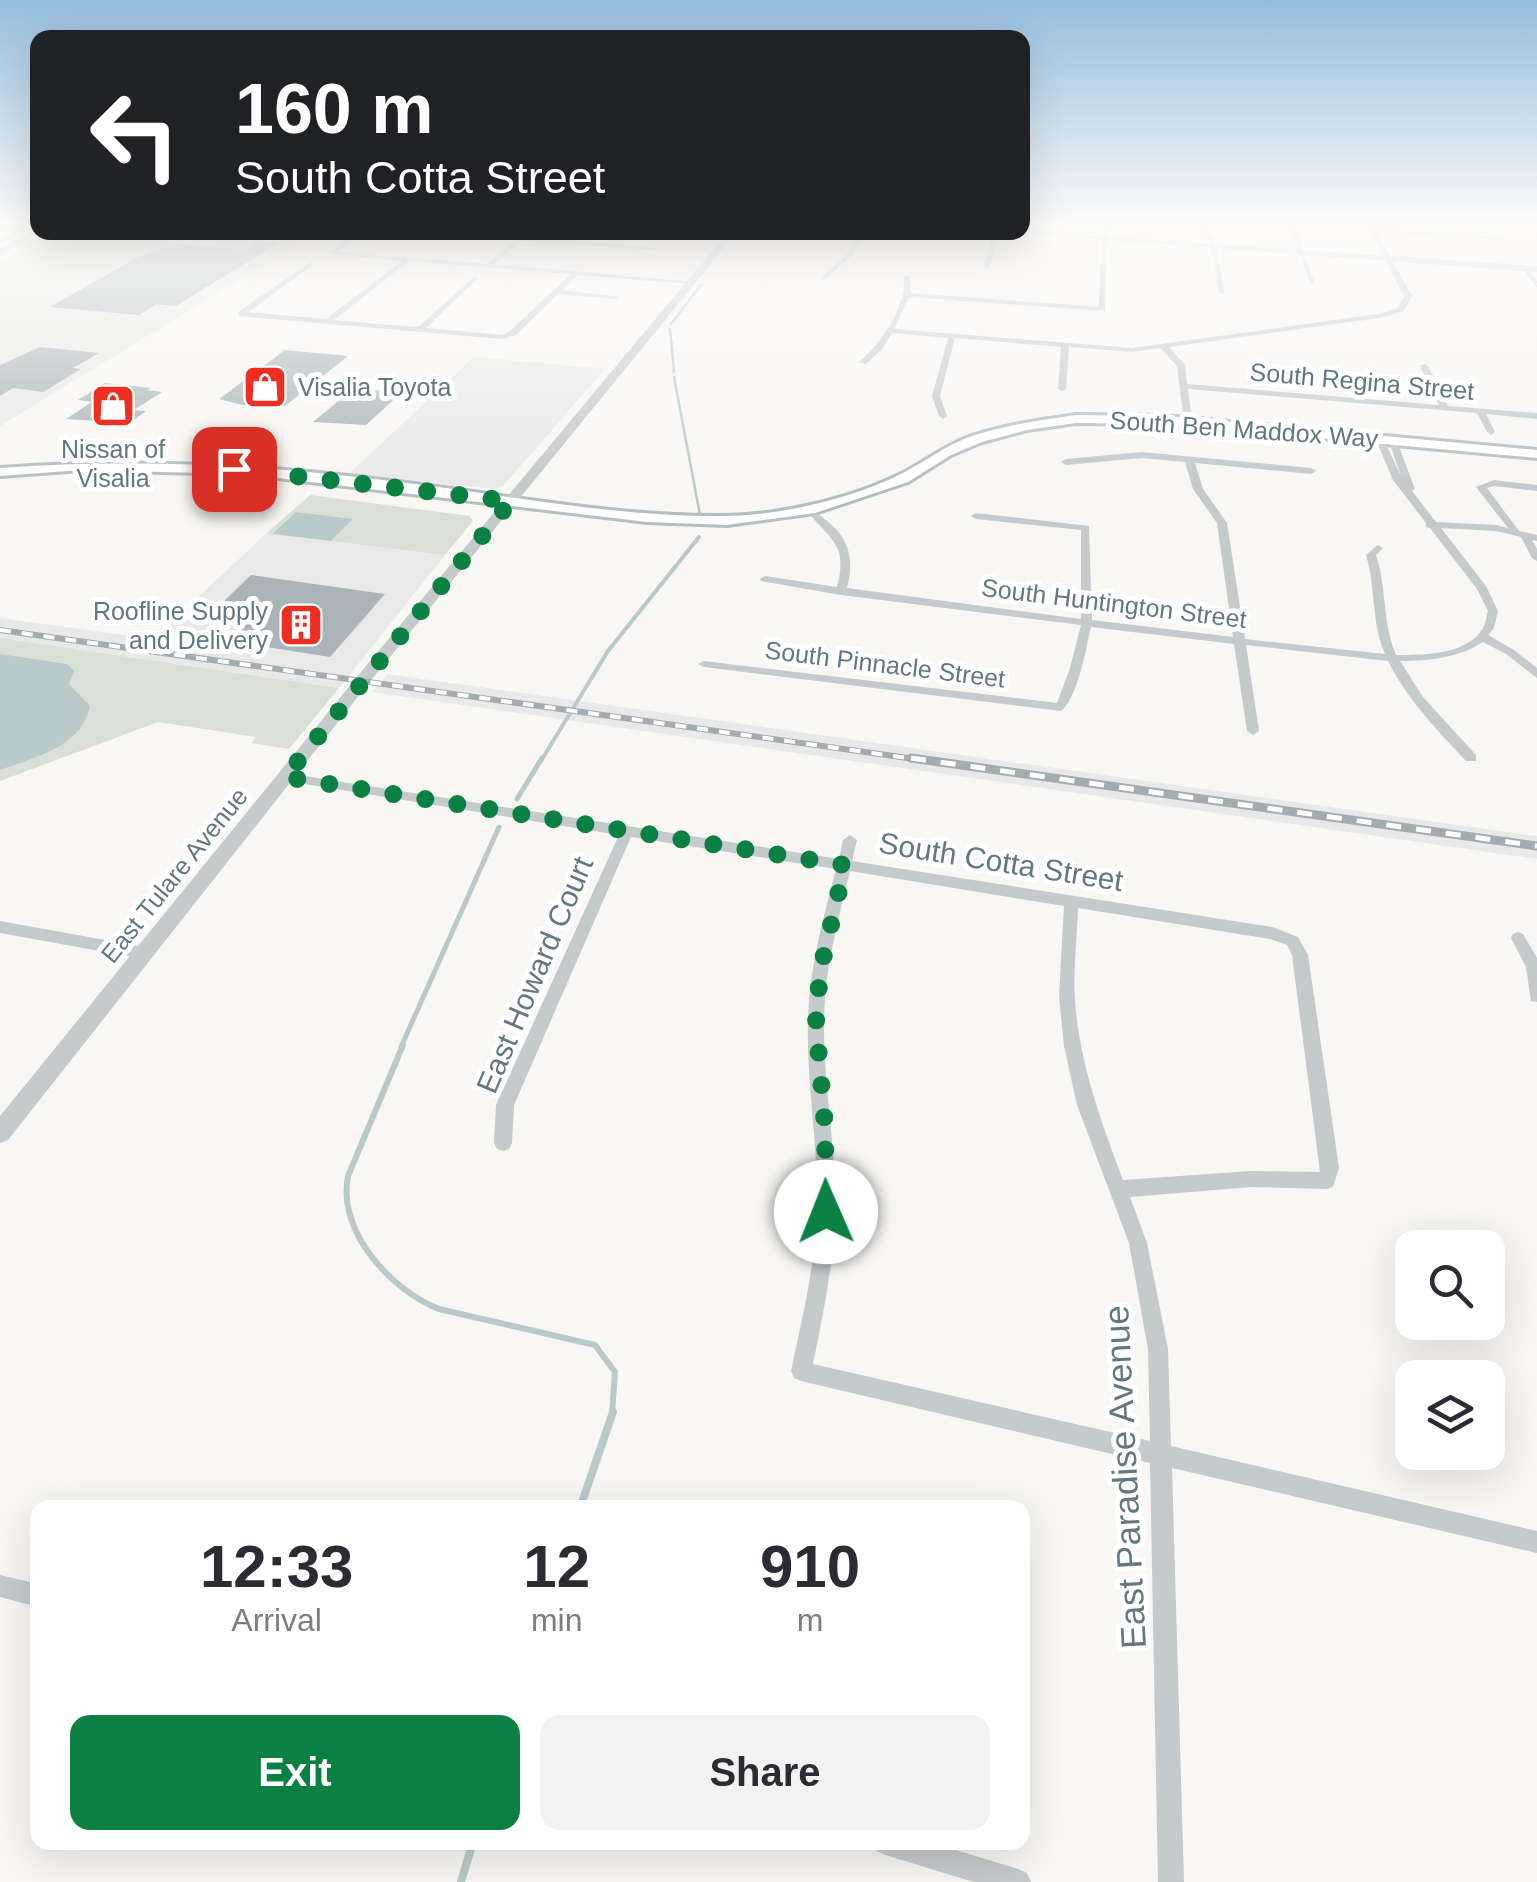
<!DOCTYPE html>
<style>
:root{--surface:#fff;--page:#f2f2f3;--text:#2b2b33;--muted:#7c7c81;--accent:#0b8043}
body{margin:0;font-family:Helvetica,sans-serif;background:var(--page);color:var(--text);height:100vh;display:flex;flex-direction:column;font-size:38px;white-space:nowrap}
*{box-sizing:border-box;margin:0}
p{font-size:32px;color:var(--muted)}
.icon{flex:none;width:55px;height:55px;fill:none;stroke:currentColor;stroke-width:2;stroke-linecap:round;stroke-linejoin:round}
.map{position:relative;flex:1;overflow:hidden}
.side{position:absolute;left:30px;top:1500px;width:1000px;height:350px;display:flex;flex-direction:column;background:var(--surface);border-radius:20px;box-shadow:0 10px 40px #0002}
.side>*{flex:none}
.hud{position:absolute;left:30px;top:30px;width:1000px;height:210px;border-radius:20px;box-shadow:0 10px 40px #0002;background:#202124;color:#fff;overflow:hidden}
.tools{position:absolute;left:1395px;top:1230px;display:grid;gap:20px}
.tools a{display:grid;place-items:center;width:110px;height:110px;border-radius:20px;background:var(--surface);box-shadow:0 10px 40px #0002;font-size:50px}
.pin{position:absolute;display:grid;place-items:center;width:85px;height:85px;color:#fff;margin:-42px;border-radius:20px;box-shadow:0 5px 15px #0006}
.me{position:absolute;width:110px;margin:-55px;rotate:359deg;stroke-linejoin:round;filter:drop-shadow(0 0 8px #0008)}
.turn{display:flex;align-items:center;gap:35px;height:210px;padding:0 40px;font-size:45px}
.turn .icon{width:130px;height:130px;stroke-width:2.5}
.turn b{display:block;font-size:70px;line-height:85px}
.eta{display:flex;justify-content:space-evenly;align-items:center;height:170px;text-align:center}
.eta b{font-size:60px;font-weight:700;line-height:70px}
.primary-button{display:flex;gap:20px;margin-top:auto;padding:20px 40px}
.primary-button a{flex:1;height:115px;border-radius:20px;background:var(--accent);color:#fff;font-size:40px;font-weight:700;line-height:115px;text-align:center}
.primary-button a+a{background:var(--page);color:var(--text)}
.map>svg:first-child{display:block}
</style>
<div class="map">
<svg width="1537" height="1882" viewBox="0 0 1537 1882">
<rect width="100%" height="100%" fill="#f8f7f4"/>
<path fill="#e8e9e8" d="M45,233H316L0,426V262Z
M474,357L605,369L503,486L493,489L350,473Z
M267,533L445,555L339,688L0,638V618L153,639Z
M387,674L1537,836V859L372,692Z"/>
<path fill="#dae0d5" d="M310,495L470,516L473,521L445,555L331,541L352,520L296,512L272,534L267,533Z
M0,638L339,688L289,749L252,743L256,737L158,722L0,781Z"/>
<path fill="#bacacc" d="M296,512L353,519L331,541L272,534Z
M0,654L67,664L74,671L69,684L90,706C82,747 35,757 0,770Z"/>
<g fill="none" stroke-linecap="round" stroke-linejoin="round">
<path stroke="#bacacc" stroke-width="2.5" d="M671,324L701,285
M670,329L674,372
M674,377L700,515"/>
<path stroke="#bacacc" stroke-width="4" d="M541,761L608,651L699,537"/>
<path stroke="#bacacc" stroke-width="5" d="M517,799L542,758
M401,1047L499,827"/>
<path stroke="#bacacc" stroke-width="6" d="M403,1045L348,1176C337,1232 391,1290 439,1309L595,1345L615,1372L612,1414"/>
<path stroke="#bacacc" stroke-width="8" d="M580,1508L613,1412
M461,1882L473,1842"/>
</g>
<path fill="#a9b5b8" d="M256,242L278,243L176,306L156,304L139,315L50,307L138,257L174,244L243,249Z
M40,347L99,353L73,368L81,369L43,392L13,388L0,396V365Z
M285,350L348,356L285,406L242,405L219,399Z
M105,383L151,388L147,390L162,392L134,410L146,411L130,423L66,419L92,402L78,400Z
M354,388L401,393L366,425L313,422Z
M251,575L385,594L330,657L228,641L259,610L221,604Z"/>
<g fill="none" stroke-linecap="round" stroke-linejoin="round">
<defs>
<path id="secondary" d="M1076,415L1165,416L1537,450V458L1165,424L1076,423L1027,430L982,442L951,455L908,482L815,513L727,525L647,522L243,474L81,470L0,476V468C137,458 271,465 407,483C512,496 618,517 723,516C777,516 851,499 899,475C924,463 945,445 972,436C1006,425 1041,420 1076,415Z"/>
<path id="motorway" d="M17,222H32L0,241V232Z"/>
</defs>
<use href="#secondary" stroke="#b7bec1" stroke-width="6"/>
<use href="#motorway" stroke="#b7bcbe" stroke-width="5"/>
<path fill="#c5cacc" fill-rule="evenodd" d="M1102,222H1108L1105,311L909,297L894,329L1132,348L1379,314L1398,308L1404,296L1370,231L1376,222H1382L1377,229L1503,237L1505,240L1377,233L1412,296L1404,311L1380,318L1169,347L1185,365L1187,384L1439,405L1420,366L1424,364L1428,366L1448,406L1537,413V419L1486,414L1495,432L1491,435L1487,432L1477,413L1188,389L1192,422L1188,425L1184,422L1177,366L1161,348L1132,352L1069,347L1066,389L1062,391L1058,389L1061,347L955,338L940,396L947,416L943,419L939,416L932,396L948,338L892,333L881,350L866,364L859,362C882,343 905,309 904,277L907,275L910,277V293L1099,307Z
M1287,222H1293L1315,284L1310,283Z
M1200,228H1204L1215,240L1224,294L1219,293L1209,240Z
M355,232H363L338,252L487,264L515,240L428,232H462L654,247L656,250L522,241L494,264L694,282L691,284L578,275L562,290L620,297L616,299L558,294L516,335L503,339L238,316V312L311,262L313,265L248,312L326,319L402,261L330,254V252ZM409,261L571,274L510,331L502,335L426,328L477,279L475,276L418,327L334,320Z
M861,232H867L851,256L826,279H822V277L847,254Z
M993,232H999L990,267L987,269L984,267Z
M1522,267H1526L1537,281V288Z
M1377,438L1384,440L1401,476L1389,441L1396,439L1415,489L1412,491L1436,522L1496,525L1508,528L1476,487L1494,480L1537,485V491L1494,486L1487,488L1519,531L1537,535V541L1532,540L1537,549V561L1532,558L1521,537L1496,531L1441,528L1486,586L1498,611L1494,628L1488,635L1514,650L1537,668V678L1506,654L1483,642C1458,658 1429,661 1400,661L1423,697L1476,755V761H1466C1437,730 1407,699 1388,661L1246,645L1259,731L1253,735L1247,731L1234,644L1091,627C1086,648 1078,698 1061,711L704,667L698,664L704,661L1057,703L1070,668L1081,625L841,595L761,581L760,579L765,576L837,587C847,549 835,542 811,516L816,513C846,532 856,553 847,588L1081,619V530L976,519L971,516L976,513L1089,526L1092,620L1233,637L1217,523L1193,489L1185,462L1142,458L1066,465L1061,462L1066,459L1142,452L1311,468L1316,471L1311,474L1195,463L1203,489L1227,523L1245,639L1385,654C1371,622 1376,588 1366,555L1378,545L1383,548L1376,555C1387,588 1382,622 1396,655C1424,655 1467,655 1483,628C1486,623 1486,617 1488,611L1477,589L1430,528L1426,527V523L1393,480L1376,440Z
M285,773L839,859L843,840L850,835L857,840L852,861L1272,927L1298,937L1308,955L1339,1168L1333,1187L1327,1189L1251,1187L1130,1197L1147,1243L1168,1349L1171,1446L1537,1531V1553L1172,1468L1184,1882H1158L1150,1463L801,1381L794,1378L791,1371C802,1319 815,1266 817,1212C819,1148 806,1084 808,1020C809,969 823,919 836,869L631,837L514,1105L512,1143L509,1149L503,1151L497,1149L494,1143L496,1105L619,835L280,780L279,777L280,774ZM850,871L1064,906L1059,997L1064,1046L1077,1105L1129,1243L1148,1349L1150,1441L813,1364C823,1314 834,1263 835,1212C837,1149 823,1086 824,1022C824,971 838,921 850,871ZM1078,908L1270,939L1287,945L1292,955L1320,1172L1251,1171L1123,1180C1101,1121 1080,1065 1075,1001C1073,971 1077,938 1078,908Z
M0,921L144,947L149,949L152,953L149,957L144,959L0,933Z
M1518,932L1523,934L1537,958V1002L1531,1001L1526,967L1511,938L1513,934Z
M0,1575L38,1584V1607L0,1597Z
M872,1842H930L1018,1869L1027,1873L1031,1882H974L885,1855L876,1851Z"/>
<path fill="#c5cacc" fill-rule="evenodd" d="M38,228L40,232L0,255V248Z
M1022,231L1537,266V272L999,232Z
M728,232H737L368,684L8,1140L0,1143V1116L356,678Z"/>
<use href="#secondary" fill="#fff" fill-rule="evenodd"/>
<use href="#motorway" fill="#fff" fill-rule="evenodd"/>
<defs>
<path id="rail-far1" d="M0,630L929,761"/>
<path id="rail" d="M911,758L1537,846"/>
</defs>
<use href="#rail-far1" stroke="#a3acb0" stroke-width="6"/>
<use href="#rail" stroke="#a3acb0" stroke-width="9"/>
<use href="#rail-far1" stroke="#fff" stroke-width="4" stroke-dasharray="11" stroke-linecap="butt"/>
<use href="#rail" stroke="#fff" stroke-width="5" stroke-dasharray="15" stroke-linecap="butt"/>
</g>
<linearGradient id="sky" x2="0" y2="1"><stop stop-color="#95bddd"/><stop offset="0.46" stop-color="#fcfbfa"/><stop offset="1" stop-color="#fcfbfa" stop-opacity="0"/></linearGradient>
<rect width="1537" height="486" fill="url(#sky)"/>
<g fill="none" stroke-linecap="round" stroke-linejoin="round">
<path stroke="#0b8043" stroke-width="18" stroke-dasharray="0 32.4" d="M234,469L511,501L285,777L845,865L820,972L816,1022L825,1126L826,1212"/>
</g>
<defs>
<symbol id="shop-square" viewBox="-11 -11 22 22"><rect x="-9" y="-9" width="18" height="18" rx="4" fill="#ec2f20" stroke="#fff"/><path d="M-5-2.5h2.3a2.7 3.5 0 0 1 5.4 0H5L5.5 6h-11ZM-1.5-2.5h3a1.5 2.3 0 0 0-3 0Z" fill="#fff"/></symbol>
<symbol id="building-square" viewBox="-11 -11 22 22"><rect x="-9" y="-9" width="18" height="18" rx="4" fill="#ec2f20" stroke="#fff"/><path d="M-4-6H4V6H1V3H-1V6H-4ZM-2.5-4.3h1.7v1.8h-1.7ZM.8-4.3h1.7v1.8H.8ZM-2.5-1h1.7V.8h-1.7ZM.8-1h1.7V.8H.8Z" fill="#fff"/></symbol>
</defs>
<g fill-rule="evenodd">
<use href="#shop-square" x="240" y="362" width="50" height="50"/>
<use href="#shop-square" x="88" y="381" width="50" height="50"/>
<use href="#building-square" x="276" y="600" width="50" height="50"/>
</g>
<g text-anchor="middle" stroke-width="10" stroke-linejoin="round" paint-order="stroke">
<g font-size="25" fill="#617881" stroke="#fff">
<text transform="translate(1362 381) rotate(5)" y="9">South Regina Street</text>
<text transform="translate(1244 429) rotate(4)" y="9">South Ben Maddox Way</text>
<text transform="translate(1114 603) rotate(7)" y="9">South Huntington Street</text>
<text transform="translate(885 664) rotate(7)" y="9">South Pinnacle Street</text>
<text transform="translate(174 875) rotate(-51)" y="9">East Tulare Avenue</text>
</g>
<g font-size="25" fill="#617881" stroke="#fff" text-anchor="start">
<text x="298" y="396">Visalia Toyota</text>
<text x="113" y="458" text-anchor="middle">Nissan of<tspan x="113" dy="29">Visalia</tspan></text>
<text x="268" y="620" text-anchor="end">Roofline Supply<tspan x="268" dy="29">and Delivery</tspan></text>
</g>
<g font-size="30" fill="#617881" stroke="#fff">
<text transform="translate(1001 862) rotate(9)" y="10">South Cotta Street</text>
<text transform="translate(535 975) rotate(-67)" y="10">East Howard Court</text>
</g>
<g font-size="35" fill="#617881" stroke="#fff">
<text transform="translate(1125 1477) rotate(-93)" y="12">East Paradise Avenue</text>
</g>
</g>
</svg>
<div class="tools">
<a><svg class="icon" aria-label="search" viewBox="0 0 24 24"><circle cx="10" cy="10" r="6"/><path d="M15 15l6 6"/></svg></a>
<a><svg class="icon" aria-label="layers" viewBox="0 0 24 24"><path d="M12 4l9 5-9 5-9-5zM3 14l9 5 9-5"/></svg></a>
</div>
<div class="pin" style="left:234px;top:469px;background:#d93025"><svg class="icon" aria-label="arrive" viewBox="0 0 24 24"><path d="M6 21V4h12l-3 4 3 4H6"/></svg></div>
<svg class="me" style="left:826px;top:1212px" viewBox="-20 -20 40 40"><circle r="19" fill="#fff"/><path d="M0-13L10 11 0 6-10 11z" fill="#0b8043"/></svg>
<div class="hud">
<div class="turn"><svg class="icon" aria-label="left" viewBox="0 0 24 24"><path d="M17 20v-9H6M10 6l-5 5 5 5"/></svg><div><b>160 m</b>South Cotta Street</div></div>
</div>
<section class="side">
<div class="eta">
<div><b>12:33</b><p>Arrival</p></div>
<div><b>12</b><p>min</p></div>
<div><b>910</b><p>m</p></div>
</div>
<div class="primary-button"><a>Exit</a><a>Share</a></div>
</section>
</div>
